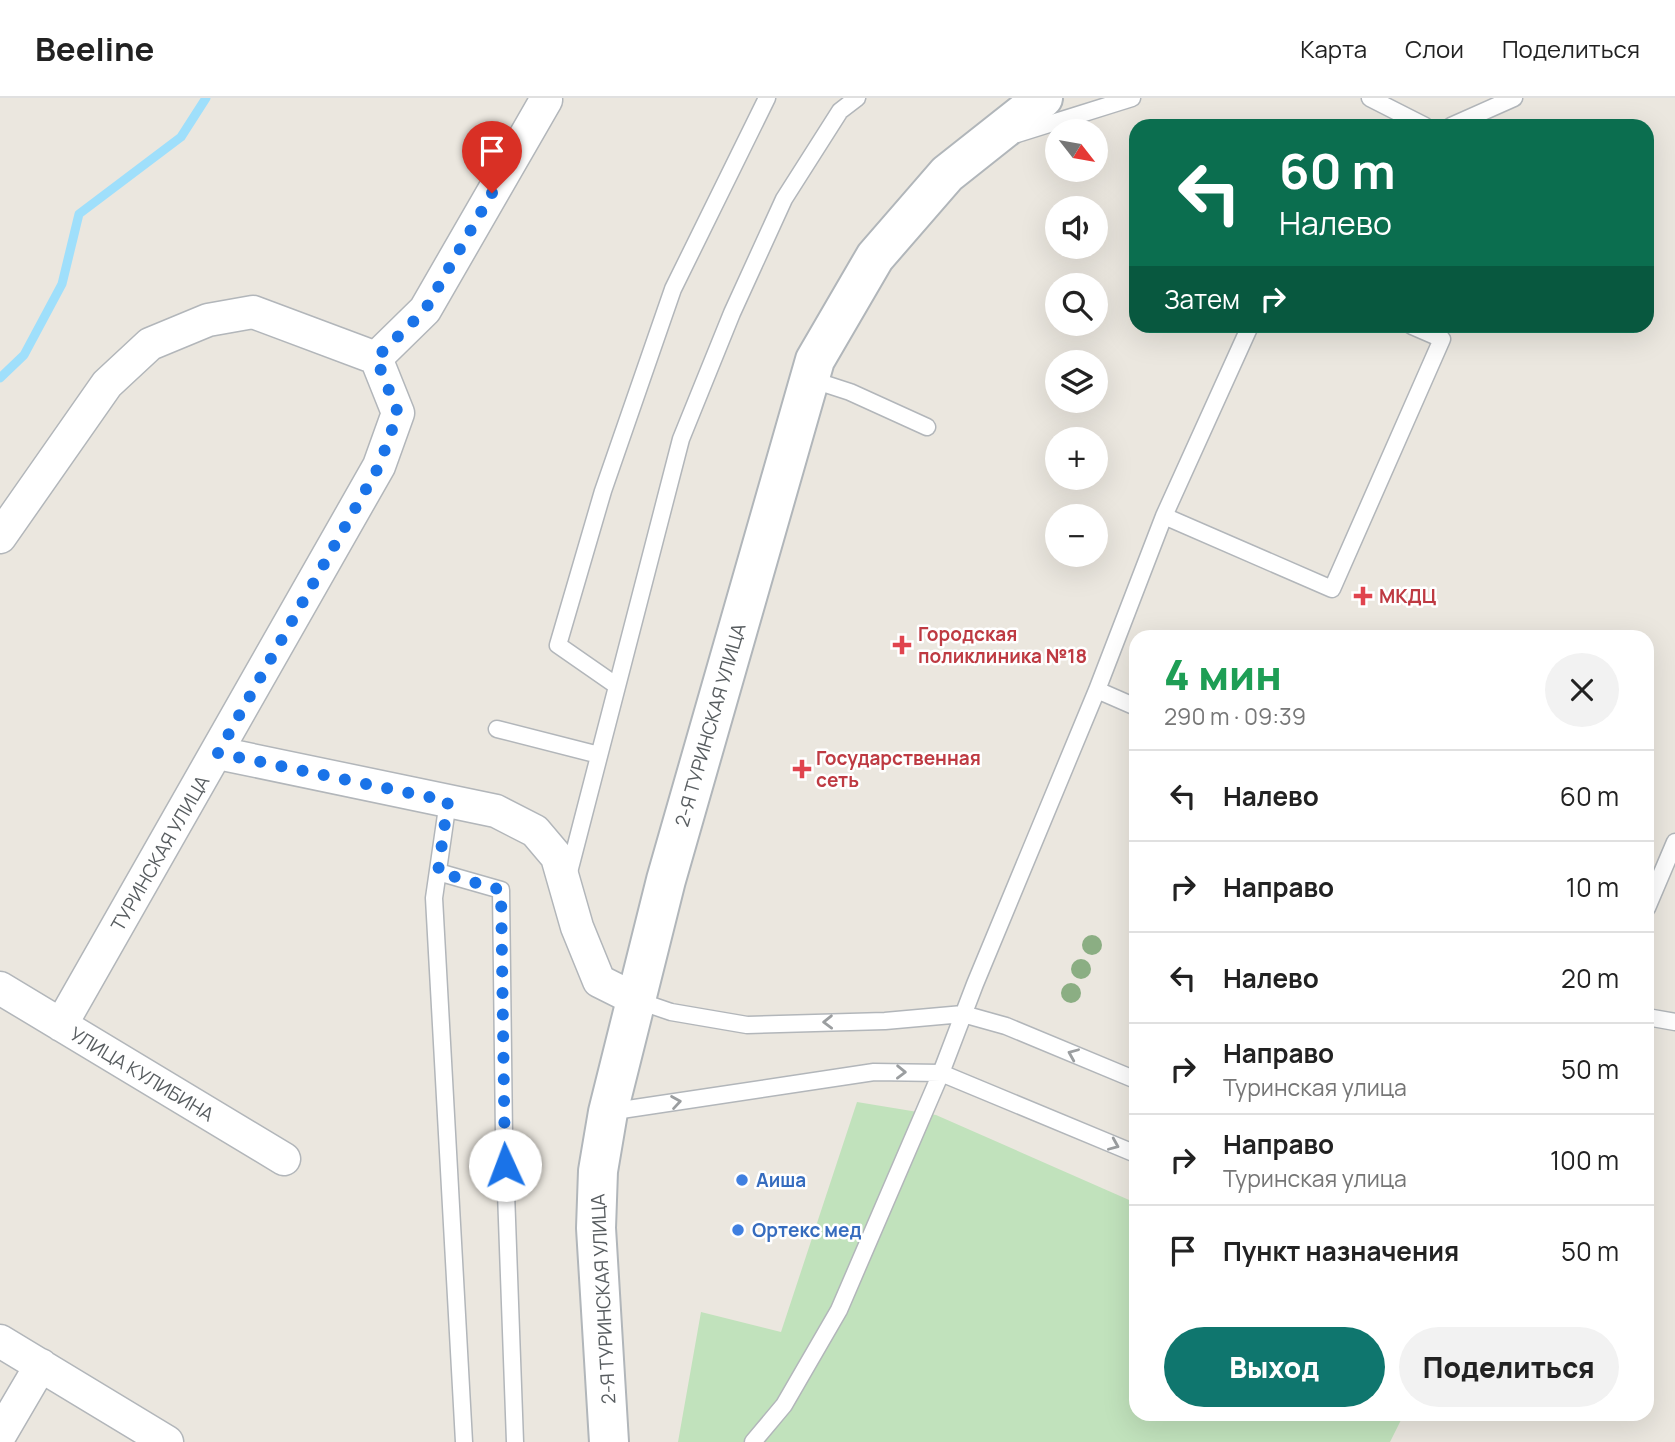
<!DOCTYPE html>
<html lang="ru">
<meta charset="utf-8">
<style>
:root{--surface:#fff;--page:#f2f2f2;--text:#222;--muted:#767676;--line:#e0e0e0;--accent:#0f766e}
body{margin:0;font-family:Manrope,sans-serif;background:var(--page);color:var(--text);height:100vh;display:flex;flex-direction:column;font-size:26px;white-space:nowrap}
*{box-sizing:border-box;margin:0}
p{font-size:23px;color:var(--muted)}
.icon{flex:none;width:38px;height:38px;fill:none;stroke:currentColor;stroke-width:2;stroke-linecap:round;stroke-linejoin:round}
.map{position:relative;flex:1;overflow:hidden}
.sheet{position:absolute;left:1129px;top:532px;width:525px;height:791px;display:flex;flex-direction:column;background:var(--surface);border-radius:21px;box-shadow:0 7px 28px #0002}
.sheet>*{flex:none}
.top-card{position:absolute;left:1129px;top:21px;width:525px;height:214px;border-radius:21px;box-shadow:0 7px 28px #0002;background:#0b6e4f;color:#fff;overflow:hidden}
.needle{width:46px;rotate:121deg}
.controls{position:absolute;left:1045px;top:21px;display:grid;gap:14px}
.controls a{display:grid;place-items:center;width:63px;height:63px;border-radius:50%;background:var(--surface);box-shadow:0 7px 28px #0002;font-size:35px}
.pin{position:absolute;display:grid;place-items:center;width:60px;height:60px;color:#fff;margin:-72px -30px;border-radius:50% 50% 50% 0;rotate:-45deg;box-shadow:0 0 7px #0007}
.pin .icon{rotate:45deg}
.me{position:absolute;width:77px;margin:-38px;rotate:358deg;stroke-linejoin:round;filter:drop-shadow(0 0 5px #0008)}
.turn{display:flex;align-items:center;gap:24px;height:147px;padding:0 35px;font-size:32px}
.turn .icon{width:91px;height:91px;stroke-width:2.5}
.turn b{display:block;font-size:49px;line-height:60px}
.then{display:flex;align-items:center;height:66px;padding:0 35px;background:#0003;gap:14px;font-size:26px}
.round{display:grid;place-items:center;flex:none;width:74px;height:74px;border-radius:37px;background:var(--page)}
.headline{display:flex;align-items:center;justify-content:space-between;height:119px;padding:0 35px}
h1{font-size:42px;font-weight:800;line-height:52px;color:#1e9e55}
.primary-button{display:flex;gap:14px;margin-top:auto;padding:14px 35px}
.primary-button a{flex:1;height:80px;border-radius:42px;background:var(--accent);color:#fff;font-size:28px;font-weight:800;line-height:80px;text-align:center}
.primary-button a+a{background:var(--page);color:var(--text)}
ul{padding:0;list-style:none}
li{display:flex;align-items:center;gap:21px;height:91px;padding:0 35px;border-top:2px solid var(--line)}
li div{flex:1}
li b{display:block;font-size:26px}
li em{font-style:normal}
header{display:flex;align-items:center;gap:42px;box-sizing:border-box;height:98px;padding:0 35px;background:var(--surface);border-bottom:2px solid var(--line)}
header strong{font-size:33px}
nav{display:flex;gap:38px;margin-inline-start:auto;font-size:24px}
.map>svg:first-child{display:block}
</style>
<header>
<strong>Beeline</strong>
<nav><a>Карта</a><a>Слои</a><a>Поделиться</a></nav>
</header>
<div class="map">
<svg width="1675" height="1344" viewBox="0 0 1675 1344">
<rect width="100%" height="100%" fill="#ebe7df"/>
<path fill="#c1e2bc" d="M857,1004L936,1017L1136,1105V1316H1404L1390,1344H678L701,1214L781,1234Z"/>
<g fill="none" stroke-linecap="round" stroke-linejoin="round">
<path stroke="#9fdffb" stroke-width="9" d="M0,280L24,257L62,186L79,116L181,39L206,0"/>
<defs>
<path id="lane" d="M1370,0L1425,28
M1451,28L1514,0
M1017,36L1132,0
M810,281L850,294L927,329
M1164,418L1332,491L1442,241L1412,228
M617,588L558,547L603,393L673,191L767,0
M1097,592L1136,609
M497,631L599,657
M448,703L434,800L464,1344
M438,774L501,792L504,1039L515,1344
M568,778L681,341L732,215L784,101L840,13L857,0
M1647,810L1675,744
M636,902L671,914L747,927L885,923L963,916L1006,928L1136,982
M1647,919L1675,924
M608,1014L874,974L941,975L1136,1056
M753,1344L784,1307L839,1212L941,975L975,886L1097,592L1164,418L1250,228"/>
<path id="street" d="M0,439L107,286L150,246L208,222L253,214L376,260
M218,655L496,713L535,733L557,759L577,829L599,883L635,901
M0,890L284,1061
M61,927L379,368L398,315L376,260L425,212L546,2
M0,1243L167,1344
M0,1337L41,1267"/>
<path id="secondary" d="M609,1344L596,1130L598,1073L608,1014L666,782L815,262L875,159L947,76L1043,0"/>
</defs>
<use href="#lane" stroke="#b2b6ba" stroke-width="19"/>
<use href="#street" stroke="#b2b6ba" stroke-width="35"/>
<use href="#secondary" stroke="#b1b6ba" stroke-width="42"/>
<use href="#lane" stroke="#fff" stroke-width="16"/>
<use href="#street" stroke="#fff" stroke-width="32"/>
<use href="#secondary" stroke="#fff" stroke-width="38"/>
</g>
<g fill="#8bae83">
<circle cx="1092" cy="847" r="10"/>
<circle cx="1081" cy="871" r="10"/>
<circle cx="1071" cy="895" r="10"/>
</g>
<defs><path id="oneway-chevron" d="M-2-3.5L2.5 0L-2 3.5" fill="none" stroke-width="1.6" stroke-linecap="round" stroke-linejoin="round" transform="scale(1.75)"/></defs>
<g stroke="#9b9ea0">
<use href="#oneway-chevron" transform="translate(828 924) rotate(179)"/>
<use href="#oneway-chevron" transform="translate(1073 956) rotate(-157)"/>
<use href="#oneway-chevron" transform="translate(901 974) rotate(1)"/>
<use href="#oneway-chevron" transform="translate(676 1004) rotate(-9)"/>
<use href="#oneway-chevron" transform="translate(1114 1047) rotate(23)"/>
</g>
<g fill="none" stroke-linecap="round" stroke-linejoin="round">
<path stroke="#1a73e8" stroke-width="12" stroke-dasharray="0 21.6" d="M492,95L425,212L376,260L398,315L379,368L218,655L448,703L438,774L501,792L505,1067"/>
</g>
<g fill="#e0444e" stroke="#fff" stroke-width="2.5">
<path d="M1359.5 487.5h7v7h7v7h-7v7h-7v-7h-7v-7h7z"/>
<path d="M898.5 536.5h7v7h7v7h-7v7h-7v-7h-7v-7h7z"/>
<path d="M798.5 660.5h7v7h7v7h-7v7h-7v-7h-7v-7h7z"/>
</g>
<g fill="#3f7fe0" stroke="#fff" stroke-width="2.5">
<circle cx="742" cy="1082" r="7"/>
<circle cx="738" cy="1132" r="7"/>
</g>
<g text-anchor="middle" stroke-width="5" stroke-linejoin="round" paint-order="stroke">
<g font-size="19" font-weight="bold" fill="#be3a42" stroke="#fff" text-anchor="start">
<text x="1379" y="505">МКДЦ</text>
<text x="918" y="543">Городская<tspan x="918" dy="22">поликлиника №18</tspan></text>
<text x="816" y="667">Государственная<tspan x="816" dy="22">сеть</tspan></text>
</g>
<g font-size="19" fill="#585d60" stroke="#fff">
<text transform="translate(710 627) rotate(-74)" y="7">2-Я ТУРИНСКАЯ УЛИЦА</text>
<text transform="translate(160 755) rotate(-60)" y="7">ТУРИНСКАЯ УЛИЦА</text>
<text transform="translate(142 976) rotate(31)" y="7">УЛИЦА КУЛИБИНА</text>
<text transform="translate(603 1201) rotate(-93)" y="7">2-Я ТУРИНСКАЯ УЛИЦА</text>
</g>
<g font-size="19" font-weight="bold" fill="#366cbe" stroke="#fff" text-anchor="start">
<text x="756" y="1089">Аиша</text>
<text x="752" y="1139">Ортекс мед</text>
</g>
</g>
</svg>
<div class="controls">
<a><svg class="needle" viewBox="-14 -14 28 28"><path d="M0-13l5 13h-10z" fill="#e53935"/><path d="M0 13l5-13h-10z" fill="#767676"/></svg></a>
<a><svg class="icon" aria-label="sound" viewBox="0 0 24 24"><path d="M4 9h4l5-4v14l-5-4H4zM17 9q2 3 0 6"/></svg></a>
<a><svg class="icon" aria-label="search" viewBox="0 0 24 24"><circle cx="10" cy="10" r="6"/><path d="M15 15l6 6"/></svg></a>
<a><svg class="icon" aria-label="layers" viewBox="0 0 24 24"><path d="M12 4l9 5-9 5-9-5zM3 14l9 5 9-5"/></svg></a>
<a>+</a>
<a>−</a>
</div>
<div class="pin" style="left:492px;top:95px;background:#d93025"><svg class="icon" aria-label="arrive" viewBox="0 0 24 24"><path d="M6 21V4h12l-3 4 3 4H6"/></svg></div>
<svg class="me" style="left:505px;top:1067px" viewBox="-20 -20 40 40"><circle r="19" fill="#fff"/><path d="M0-13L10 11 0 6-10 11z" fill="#1a73e8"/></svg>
<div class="top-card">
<div class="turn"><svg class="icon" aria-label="left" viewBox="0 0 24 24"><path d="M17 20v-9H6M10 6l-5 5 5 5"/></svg><div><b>60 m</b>Налево</div></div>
<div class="then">Затем<svg class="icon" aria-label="right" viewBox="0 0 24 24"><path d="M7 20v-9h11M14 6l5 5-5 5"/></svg></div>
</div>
<section class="sheet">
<div class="headline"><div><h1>4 мин</h1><p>290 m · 09:39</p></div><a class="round"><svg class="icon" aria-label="close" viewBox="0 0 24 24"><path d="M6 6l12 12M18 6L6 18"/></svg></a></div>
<ul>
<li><svg class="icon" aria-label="left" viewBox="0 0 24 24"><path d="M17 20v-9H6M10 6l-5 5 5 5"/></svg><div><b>Налево</b></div><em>60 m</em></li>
<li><svg class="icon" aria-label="right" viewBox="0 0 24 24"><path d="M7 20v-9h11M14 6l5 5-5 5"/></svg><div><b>Направо</b></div><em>10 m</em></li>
<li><svg class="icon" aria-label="left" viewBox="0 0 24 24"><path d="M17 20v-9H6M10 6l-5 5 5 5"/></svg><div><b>Налево</b></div><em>20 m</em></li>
<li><svg class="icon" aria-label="right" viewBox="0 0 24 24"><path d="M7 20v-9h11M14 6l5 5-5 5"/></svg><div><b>Направо</b><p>Туринская улица</p></div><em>50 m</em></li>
<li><svg class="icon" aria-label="right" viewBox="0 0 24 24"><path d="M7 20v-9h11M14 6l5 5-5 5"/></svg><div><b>Направо</b><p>Туринская улица</p></div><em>100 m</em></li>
<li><svg class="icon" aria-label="arrive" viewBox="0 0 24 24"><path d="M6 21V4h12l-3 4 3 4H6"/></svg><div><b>Пункт назначения</b></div><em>50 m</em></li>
</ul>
<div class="primary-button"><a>Выход</a><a>Поделиться</a></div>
</section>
</div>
